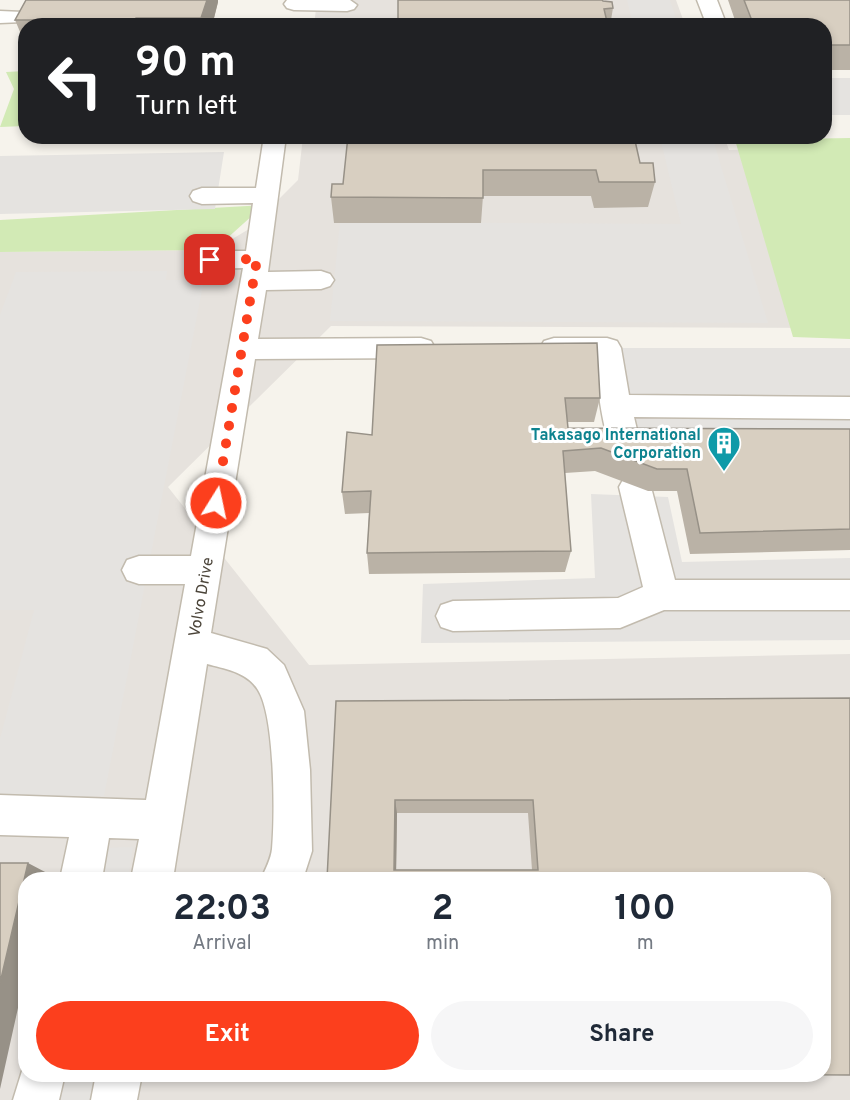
<!DOCTYPE html>
<style>
:root{--surface:#fff;--page:#f6f6f7;--text:#1f2937;--muted:#747a83;--accent:#fc3f1d}
body{margin:0;font-family:Overpass,sans-serif;background:var(--page);color:var(--text);height:100vh;display:flex;flex-direction:column;font-size:22px;white-space:nowrap}
*{box-sizing:border-box;margin:0}
p{font-size:20px;color:var(--muted)}
.icon{flex:none;width:33px;height:33px;fill:none;stroke:currentColor;stroke-width:2;stroke-linecap:round;stroke-linejoin:round}
.map{position:relative;flex:1;overflow:hidden}
.drawer{position:absolute;left:18px;top:872px;width:813px;height:210px;display:flex;flex-direction:column;background:var(--surface);border-radius:24px;box-shadow:0 3px 9px #0003}
.drawer>*{flex:none}
.top-card{position:absolute;left:18px;top:18px;width:814px;height:126px;border-radius:24px;box-shadow:0 3px 9px #0003;background:#202124;color:#fff;overflow:hidden}
.pin{position:absolute;display:grid;place-items:center;width:51px;height:51px;color:#fff;margin:-26px;border-radius:12px;box-shadow:0 3px 9px #0006}
.me{position:absolute;width:66px;margin:-33px;rotate:10deg;stroke-linejoin:round;filter:drop-shadow(0 0 4px #0008)}
.turn{display:flex;align-items:center;gap:21px;height:126px;padding:0 18px;font-size:27px}
.turn .icon{width:78px;height:78px;stroke-width:2.5}
.turn b{display:block;font-size:42px;line-height:51px}
.eta{display:flex;justify-content:space-evenly;align-items:center;height:102px;text-align:center}
.eta b{font-size:36px;font-weight:700;line-height:42px}
.button{display:flex;gap:12px;margin-top:auto;padding:12px 18px}
.button a{flex:1;height:69px;border-radius:36px;background:var(--accent);color:#fff;font-size:24px;font-weight:700;line-height:69px;text-align:center}
.button a+a{background:var(--page);color:var(--text)}
.map>svg:first-child{display:block}
</style>
<div class="map">
<svg width="850" height="1100" viewBox="0 0 850 1100">
<rect width="100%" height="100%" fill="#f6f3ec"/>
<path fill="#e6e2dd" fill-rule="evenodd" d="M317,0H676L685,25L314,26Z
M724,136L729,150L850,147V328L331,326L168,487L309,665L850,654V1100H0V252L214,250L249,229L298,180L303,137ZM26,879H824V1074H26Z"/>
<path fill="#d2eab5" d="M25,71V126L0,127L14,89L6,72Z
M850,138V339L793,337L735,140Z
M264,205L214,250L0,252V220Z"/>
<path fill="#e5e3e0" d="M627,0H670L678,25H633Z
M825,78H850V115H825Z
M712,136L768,323L330,321L340,222L681,224L660,137Z
M224,152L215,209L0,214V156Z
M167,271L166,280H204L104,796H0V739L34,610H0V315L16,272Z
M607,348H850V433L619,436Z
M591,494L668,497L682,562L850,558V640L421,643L423,584L595,578Z
M133,847L128,879H97L103,848Z
M63,1074H98L94,1100H59Z"/>
<g fill="none" stroke-linecap="round" stroke-linejoin="round">
<defs>
<path id="minor" d="M287,0H350L357,5L354,9L347,11L294,10L287,8L284,4Z
M697,0H717L727,26H707Z
M0,11L46,13L49,17L46,21L0,23Z
M264,136H286L268,272L321,271L330,274L334,280L330,286L321,289L266,290L258,339L421,338L431,341L435,348L431,355L421,358L255,359L211,633L267,649L284,665L304,711L310,770L312,851L303,879H261C265,870 271,859 272,849C275,815 275,717 258,690C247,672 225,669 207,664L173,879H131L139,839L109,838L102,879H60L69,837L0,835V795L146,800L185,584H139L127,580L122,570L127,560L139,556H191L243,268L211,269L202,266L198,260L202,254L211,251H246L253,203L202,204L193,201L190,196L193,191L202,188H256Z
M554,338H607L617,341L621,348L629,395L850,397V419L634,417L642,451L638,459L627,463L616,459C601,430 599,391 594,358H554L544,355L540,348L544,341Z
M635,474L646,478L651,487L675,580H850V610H664L620,628L453,631L441,627L436,616L441,605L453,601L618,598L643,587L619,487L624,478Z
M26,1058V1074H65L59,1100H13Z
M96,1074H142L137,1100H91Z"/>
</defs>
<use href="#minor" stroke="#c2bbae" stroke-width="3"/>
<use href="#minor" fill="#fff" fill-rule="evenodd"/>
</g>
<path fill="#bab2a6" fill-rule="evenodd" d="M728,0H850V70H825V26H737Z
M603,1L613,8L610,26H398Z
M218,2L212,26H26V46L15,20Z
M348,136L640,163L655,182L648,207L594,208L591,196H483L481,223H334L331,197L343,184Z
M377,345L600,398L594,422H567L568,428L850,429V550L690,554L677,491H648L595,471L565,473L571,551L565,572L369,574L367,553L369,513L345,514L342,492L372,435Z
M850,698L824,1074L327,879L336,701ZM397,813H528L532,870H396Z"/>
<path fill="#979187" d="M207,0H218V2L212,26H203L201,18Z
M136,18L138,26H133Z
M395,800L397,813L396,879L394,870Z
M28,863L47,873L46,879H26V972L0,1089V983Z"/>
<path fill="#d8cfc1" stroke="#979187" stroke-width="1.5" fill-rule="evenodd" d="M26,0H207L201,18H136L133,26H107L109,20H15Z
M398,0H602L603,1L612,2L613,8L604,9L608,26H398Z
M744,0H850V45H825V26H754Z
M348,136H634L640,163H653L655,182H599L596,170H483V198L331,197L332,184H343Z
M597,343L600,398H565L568,428L850,429V529L700,533L687,469H657L601,448L563,451L571,551L367,553L371,491L342,492L347,432L372,435L377,345Z
M850,698V1075L721,1074H824V879H327L336,701ZM395,800H533L538,870H394Z
M0,863H28L0,983Z"/>
<g fill="none" stroke-linecap="round" stroke-linejoin="round">
<path stroke="#fc3f1d" stroke-width="10" stroke-dasharray="0 18" d="M210,260L257,259L216,503"/>
</g>
<defs>
<symbol id="building-pin" viewBox="-11 -11 22 30"><path d="M0 17L-7.5 6A9.5 9.5 0 1 1 7.5 6Z" fill="#0f9aa8" stroke="#fff"/><path d="M-4-6H4V6H1V3H-1V6H-4ZM-2.5-4.3h1.7v1.8h-1.7ZM.8-4.3h1.7v1.8H.8ZM-2.5-1h1.7V.8h-1.7ZM.8-1h1.7V.8H.8Z" fill="#fff"/></symbol>
</defs>
<g fill-rule="evenodd">
<use href="#building-pin" x="705" y="424" width="38" height="52"/>
</g>
<g text-anchor="middle" stroke-width="6" stroke-linejoin="round" paint-order="stroke">
<g font-size="16" font-weight="bold" fill="#0d838f" stroke="#fff" text-anchor="end">
<text x="701" y="440">Takasago International<tspan x="701" dy="18">Corporation</tspan></text>
</g>
<g font-size="16" fill="#4b4439" stroke="#fff">
<text transform="translate(200 597) rotate(-80)" y="6">Volvo Drive</text>
</g>
</g>
</svg>
<div class="pin" style="left:210px;top:260px;background:#d93025"><svg class="icon" aria-label="arrive" viewBox="0 0 24 24"><path d="M6 21V4h12l-3 4 3 4H6"/></svg></div>
<svg class="me" style="left:216px;top:503px" viewBox="-20 -20 40 40"><circle r="17" fill="#fc3f1d" stroke="#fff" stroke-width="3"/><path d="M0-11L8 9 0 5-8 9z" fill="#fff"/></svg>
<div class="top-card">
<div class="turn"><svg class="icon" aria-label="left" viewBox="0 0 24 24"><path d="M17 20v-9H6M10 6l-5 5 5 5"/></svg><div><b>90 m</b>Turn left</div></div>
</div>
<section class="drawer">
<div class="eta">
<div><b>22:03</b><p>Arrival</p></div>
<div><b>2</b><p>min</p></div>
<div><b>100</b><p>m</p></div>
</div>
<div class="button"><a>Exit</a><a>Share</a></div>
</section>
</div>
